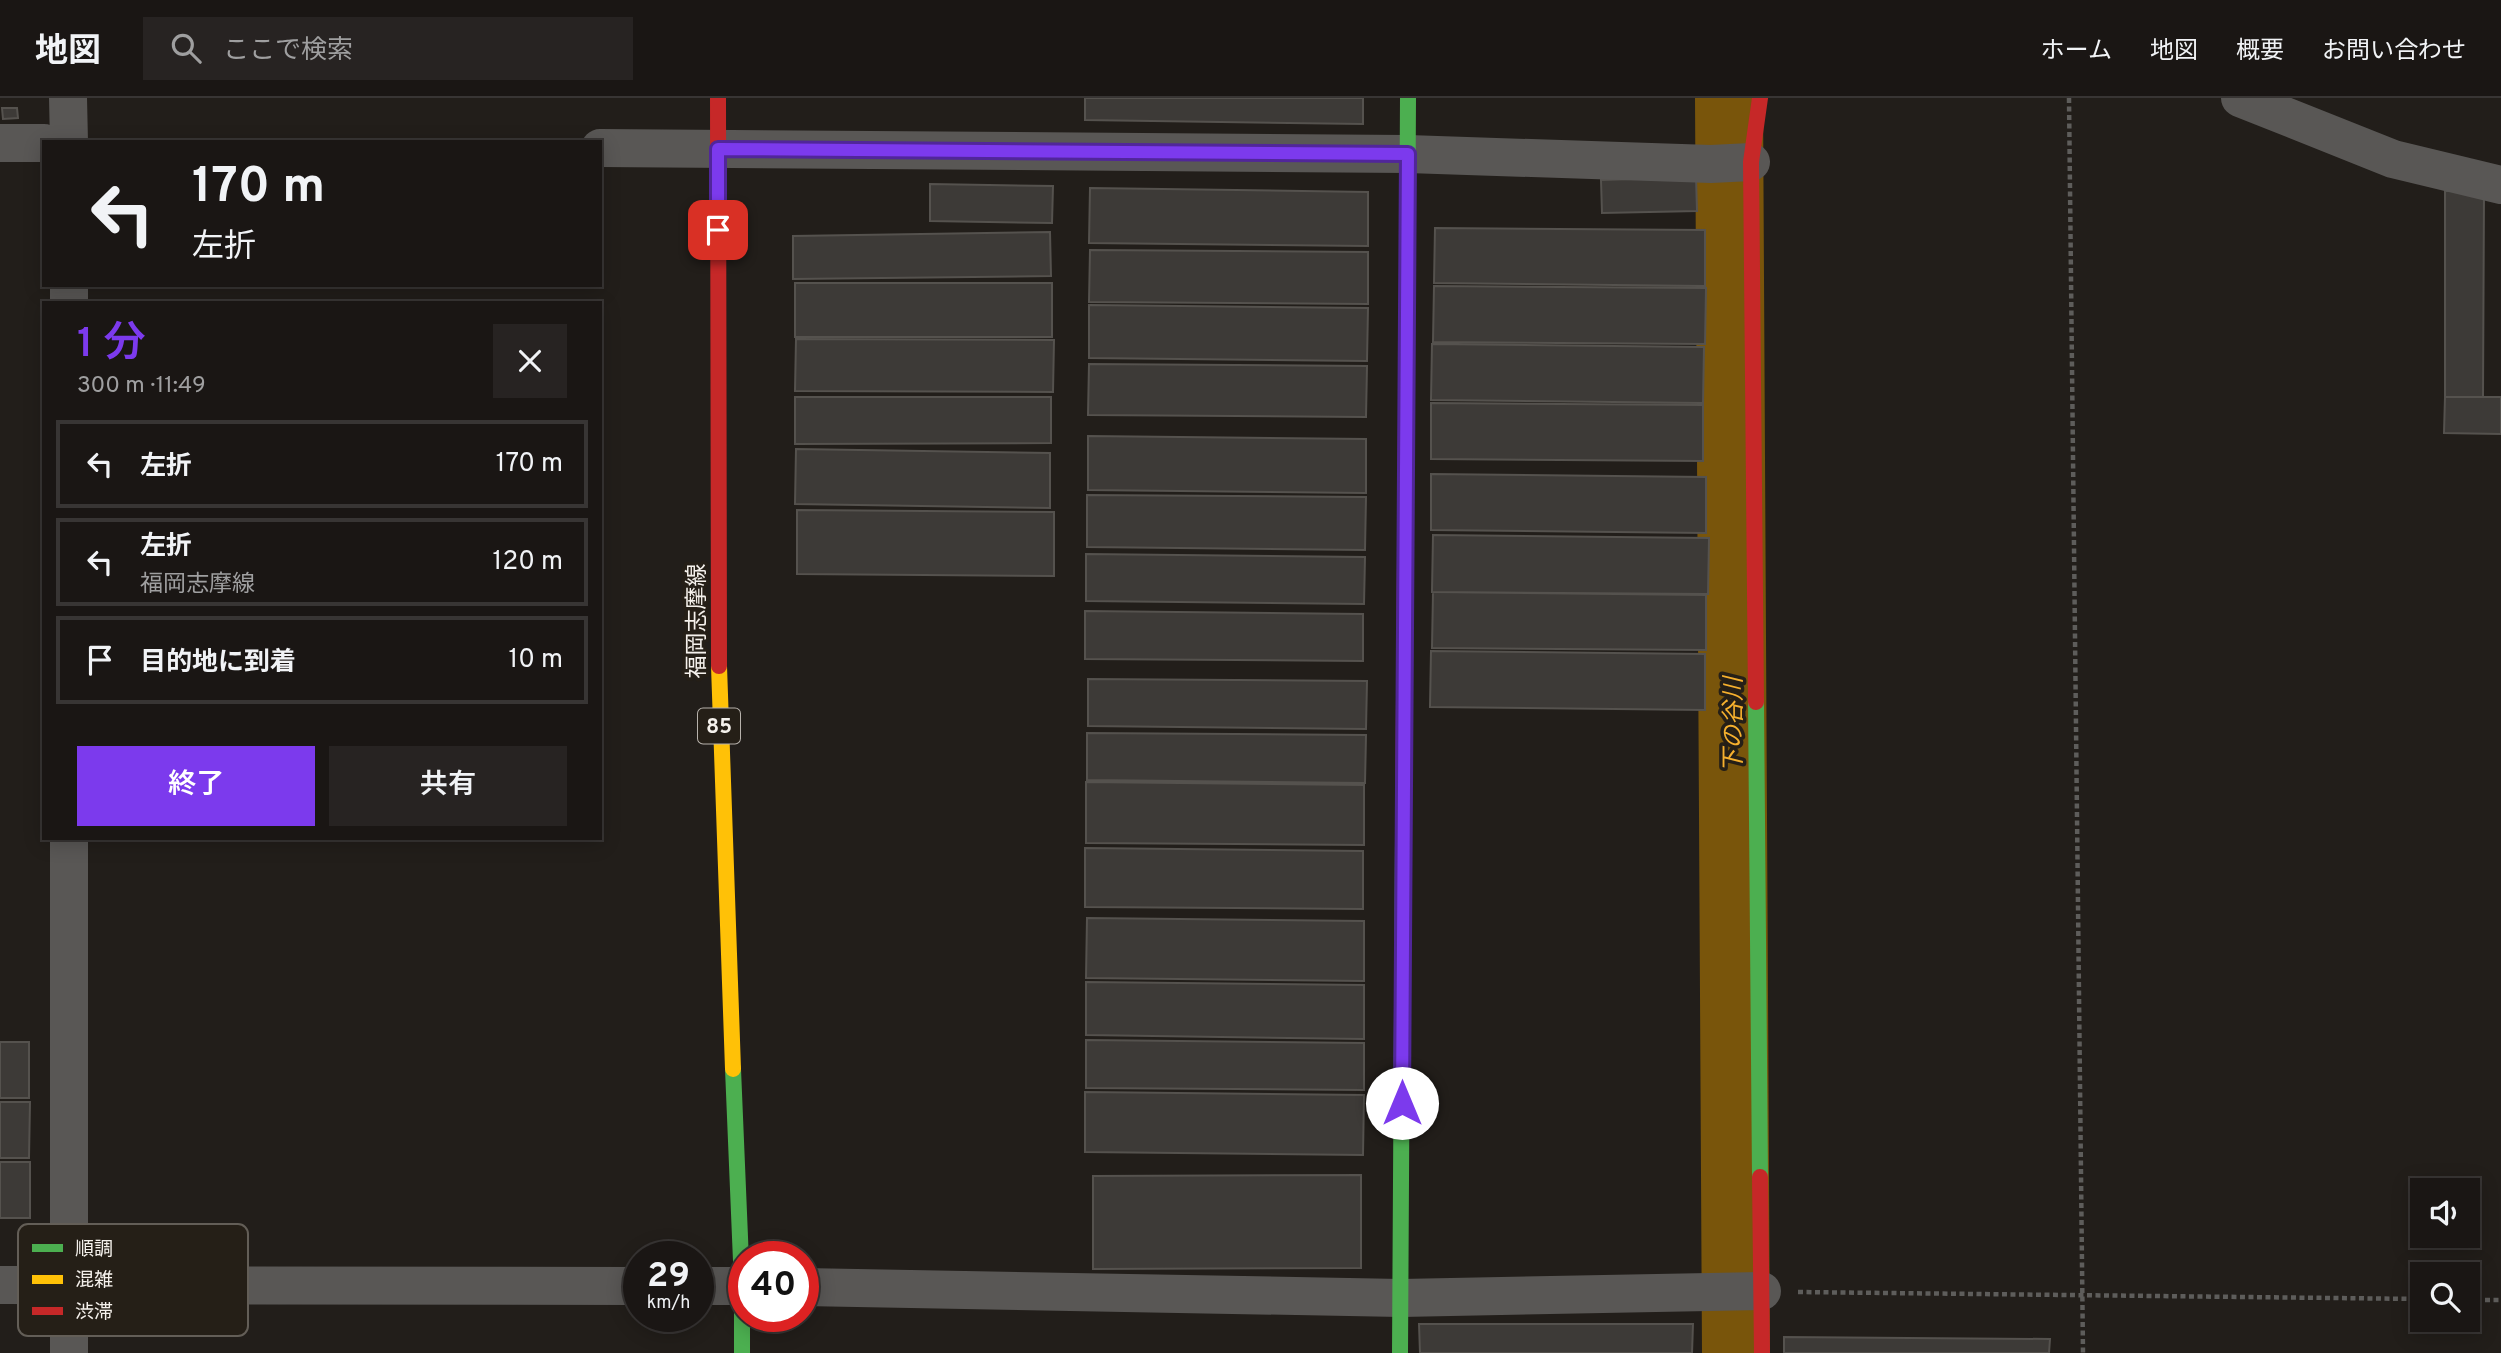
<!DOCTYPE html>
<html lang="ja">
<meta charset="utf-8">
<style>
:root{--surface:#1a1614;--page:#272322;--text:#f1f3f6;--muted:#9f9fa0;--line:#383534;--accent:#7c3aed}
body{margin:0;font-family:Overpass,"Noto Sans JP",sans-serif;background:var(--page);color:var(--text);height:100vh;display:flex;flex-direction:column;font-size:26px;white-space:nowrap}
*{box-sizing:border-box;margin:0}
p{font-size:23px;color:var(--muted)}
.icon{flex:none;width:38px;height:38px;fill:none;stroke:currentColor;stroke-width:2;stroke-linecap:round;stroke-linejoin:round}
.map{position:relative;flex:1;overflow:hidden}
.drawer{position:absolute;left:42px;top:203px;width:560px;height:539px;display:flex;flex-direction:column;background:var(--surface);border-radius:0px;box-shadow:0 4px 18px #0003,0 0 0 2px var(--line)}
.drawer>*{flex:none}
.banner{position:absolute;left:42px;top:42px;width:560px;height:147px;border-radius:0px;box-shadow:0 4px 18px #0003,0 0 0 2px var(--line);background:#1a1614;color:var(--text);overflow:hidden}
.fabs{position:absolute;left:2410px;top:1080px;display:grid;gap:14px}
.fabs a{display:grid;place-items:center;width:70px;height:70px;border-radius:0px;background:var(--surface);box-shadow:0 4px 18px #0003,0 0 0 2px var(--line);font-size:35px}
.speed{position:absolute;left:623px;top:1143px;display:flex;gap:14px;font-size:35px;font-weight:700;text-align:center}
.speed>*{display:grid;place-content:center;width:91px;height:91px;border-radius:50%;background:var(--surface);box-shadow:0 4px 18px #0003,0 0 0 2px var(--line);line-height:1}
.speed small{font-size:18px;font-weight:400}
.speed .limit{border:10px solid #d22;background:#fff;color:#111}
.pin{position:absolute;display:grid;place-items:center;width:60px;height:60px;color:#fff;margin:-30px;border-radius:14px;box-shadow:0 4px 10px #0006}
.me{position:absolute;width:77px;margin:-38px;rotate:0deg;stroke-linejoin:round;filter:drop-shadow(0 0 5px #0008)}
.turn{display:flex;align-items:center;gap:24px;height:147px;padding:0 35px;font-size:32px}
.turn .icon{width:91px;height:91px;stroke-width:2.5}
.turn b{display:block;font-size:49px;line-height:60px}
.round{display:grid;place-items:center;flex:none;width:74px;height:74px;border-radius:0px;background:var(--page)}
.headline{display:flex;align-items:center;justify-content:space-between;height:119px;padding:0 35px}
h1{font-size:42px;font-weight:600;line-height:52px;color:var(--accent)}
.action{display:flex;gap:14px;margin-top:auto;padding:14px 35px}
.action a{flex:1;height:80px;border-radius:0px;background:var(--accent);color:#fff;font-size:28px;font-weight:600;line-height:80px;text-align:center}
.action a+a{background:var(--page);color:var(--text)}
ul{padding:0;list-style:none}
li{display:flex;align-items:center;gap:21px;height:88px;margin:0 14px 10px;padding:0 21px;border:4px solid var(--line);border-radius:0px}
li div{flex:1}
li b{display:block;font-size:26px}
li em{font-style:normal}
header{display:flex;align-items:center;gap:42px;box-sizing:border-box;height:98px;padding:0 35px;background:var(--surface);border-bottom:2px solid var(--line)}
header strong{font-size:33px}
nav{display:flex;gap:38px;margin-inline-start:auto;font-size:24px}
.search{width:490px;height:63px;background:var(--page);display:flex;align-items:center;gap:18px;box-sizing:border-box;padding:0 24px;border-radius:0px;color:var(--muted);font-size:26px}
.map>svg:first-child{display:block}
</style>
<header>
<strong>地図</strong>
<div class="search"><svg class="icon" aria-label="search" viewBox="0 0 24 24"><circle cx="10" cy="10" r="6"/><path d="M15 15l6 6"/></svg>ここで検索</div>
<nav><a>ホーム</a><a>地図</a><a>概要</a><a>お問い合わせ</a></nav>
</header>
<div class="map">
<svg width="2501" height="1255" viewBox="0 0 2501 1255">
<rect width="100%" height="100%" fill="#221e1a"/>
<g fill="none" stroke-linecap="round" stroke-linejoin="round">
<path stroke="#79550b" stroke-width="68" d="M1729,0L1736,1255"/>
</g>
<path fill="#3d3a37" stroke="#55524e" stroke-width="2" d="M1085,0H1363V26L1085,22Z
M2,10H17L18,20L3,21Z
M1696,79L1697,113L1602,115L1601,82Z
M930,86L1053,88L1052,125L930,123Z
M1090,90L1368,94V148L1089,145Z
M2445,93H2484L2483,299H2445Z
M1435,130L1705,132V188L1434,185Z
M1050,134L1051,178L793,181V138Z
M1090,152L1368,154V206L1089,204Z
M795,185H1052V239H795Z
M1434,188L1706,190L1705,246L1433,244Z
M1089,207L1368,210L1367,263L1089,260Z
M796,241L1054,242L1053,294L795,293Z
M1432,246L1704,249L1703,305L1431,302Z
M1089,266L1367,268L1366,319L1088,317Z
M795,299H1051V345L795,346Z
M2445,299H2501V336L2444,335Z
M1431,305L1703,307V363L1431,361Z
M1088,338L1366,341V395L1088,392Z
M796,351L1050,355V410L795,406Z
M1431,376L1706,379V435L1431,432Z
M1087,397L1366,399L1365,452L1087,449Z
M797,412L1054,414V478L797,476Z
M1433,437L1709,440L1708,496L1432,494Z
M1086,456L1365,459L1364,506L1086,503Z
M1433,494L1706,497V552L1432,550Z
M1085,513L1363,516V563L1085,561Z
M1431,553L1705,556V612L1430,609Z
M1088,581L1367,583L1366,631L1088,628Z
M1087,635L1366,637L1365,685L1087,682Z
M1086,684L1364,687V747L1086,745Z
M1085,750L1363,753V811L1085,809Z
M1087,820L1364,823V883L1086,880Z
M1086,884L1364,887V941L1086,937Z
M1086,942L1364,945V992L1086,990Z
M0,944H29V1000H0Z
M1085,994L1364,997L1363,1057L1085,1054Z
M0,1004H30L29,1060H0Z
M0,1064H30V1120H0Z
M1361,1077V1170L1093,1171V1078Z
M1419,1226H1693L1692,1255H1420Z
M1784,1239L2050,1241L2049,1255H1784Z"/>
<g fill="none" stroke-linecap="round" stroke-linejoin="round">
<path stroke="#5e5d5b" stroke-width="4.5" stroke-dasharray="5 3.5" stroke-linecap="butt" d="M2069,0L2083,1255
M1798,1194L2422,1201
M2468,1202H2501"/>
<path stroke="#595755" stroke-width="38" d="M68,0L69,44
M2240,0L2393,61L2501,87
M0,45H44
M600,50L1408,56L1711,66L1751,64
M69,205V187
M0,1187L639,1188
M698,1188H744
M803,1189L1401,1200L1762,1193
M69,1255V740"/>
<path stroke="#4caf50" stroke-width="16" d="M1407,187L1408,0
M1756,604L1760,1079
M733,971L742,1187V1255
M1400,1255L1403,740"/>
<path stroke="#ffc107" stroke-width="16" d="M719,568L733,971"/>
<path stroke="#c62828" stroke-width="16" d="M718,0L719,568
M1756,604L1751,64L1760,0
M1403,740L1407,187
M1760,1079L1762,1255"/>
</g>
<g fill="none" stroke-linecap="round" stroke-linejoin="round">
<defs>
<path id="route" d="M718,132V51L1408,56L1402,1005"/>
</defs>
<use href="#route" stroke="#51269a" stroke-width="18"/>
<use href="#route" stroke="#7c3aed" stroke-width="12"/>
</g>
<g text-anchor="middle" stroke-width="7" stroke-linejoin="round" paint-order="stroke">
<rect fill="#251f17" stroke="#b7b2ac" stroke-width="2" x="698" y="610.5" width="42" height="35" rx="5"/>
<g font-size="21" font-weight="bold" fill="#f5f1ec">
<text x="719" y="635">85</text>
</g>
<g font-size="23" fill="#f5f1ec" stroke="#251f17">
<text transform="translate(696 523) rotate(-90)" y="8">福岡志摩線</text>
</g>
<g font-size="24" font-style="italic" fill="#f6b02e" stroke="#251f17">
<text transform="translate(1733 627) rotate(-90)" y="8">下の谷川</text>
</g>
</g>
<rect x="18" y="1126" width="230" height="112" rx="10" fill="#251f17" stroke="#635e57" stroke-width="2"/>
<rect x="32" y="1146" width="31" height="8" fill="#4caf50"/>
<rect x="32" y="1177" width="31" height="9" fill="#ffc107"/>
<rect x="32" y="1209" width="31" height="8" fill="#c62828"/>
<g font-size="19" fill="#f5f1ec">
<text x="75" y="1157">順調</text>
<text x="75" y="1188">混雑</text>
<text x="75" y="1220">渋滞</text>
</g>
</svg>
<div class="fabs">
<a><svg class="icon" aria-label="sound" viewBox="0 0 24 24"><path d="M4 9h4l5-4v14l-5-4H4zM17 9q2 3 0 6"/></svg></a>
<a><svg class="icon" aria-label="search" viewBox="0 0 24 24"><circle cx="10" cy="10" r="6"/><path d="M15 15l6 6"/></svg></a>
</div>
<div class="speed"><div>29<small>km/h</small></div><div class="limit">40</div></div>
<div class="pin" style="left:718px;top:132px;background:#d93025"><svg class="icon" aria-label="arrive" viewBox="0 0 24 24"><path d="M6 21V4h12l-3 4 3 4H6"/></svg></div>
<svg class="me" style="left:1402px;top:1005px" viewBox="-20 -20 40 40"><circle r="19" fill="#fff"/><path d="M0-13L10 11 0 6-10 11z" fill="#7c3aed"/></svg>
<div class="banner">
<div class="turn"><svg class="icon" aria-label="left" viewBox="0 0 24 24"><path d="M17 20v-9H6M10 6l-5 5 5 5"/></svg><div><b>170 m</b>左折</div></div>
</div>
<section class="drawer">
<div class="headline"><div><h1>1 分</h1><p>300 m · 11:49</p></div><a class="round"><svg class="icon" aria-label="close" viewBox="0 0 24 24"><path d="M6 6l12 12M18 6L6 18"/></svg></a></div>
<ul>
<li><svg class="icon" aria-label="left" viewBox="0 0 24 24"><path d="M17 20v-9H6M10 6l-5 5 5 5"/></svg><div><b>左折</b></div><em>170 m</em></li>
<li><svg class="icon" aria-label="left" viewBox="0 0 24 24"><path d="M17 20v-9H6M10 6l-5 5 5 5"/></svg><div><b>左折</b><p>福岡志摩線</p></div><em>120 m</em></li>
<li><svg class="icon" aria-label="arrive" viewBox="0 0 24 24"><path d="M6 21V4h12l-3 4 3 4H6"/></svg><div><b>目的地に到着</b></div><em>10 m</em></li>
</ul>
<div class="action"><a>終了</a><a>共有</a></div>
</section>
</div>
